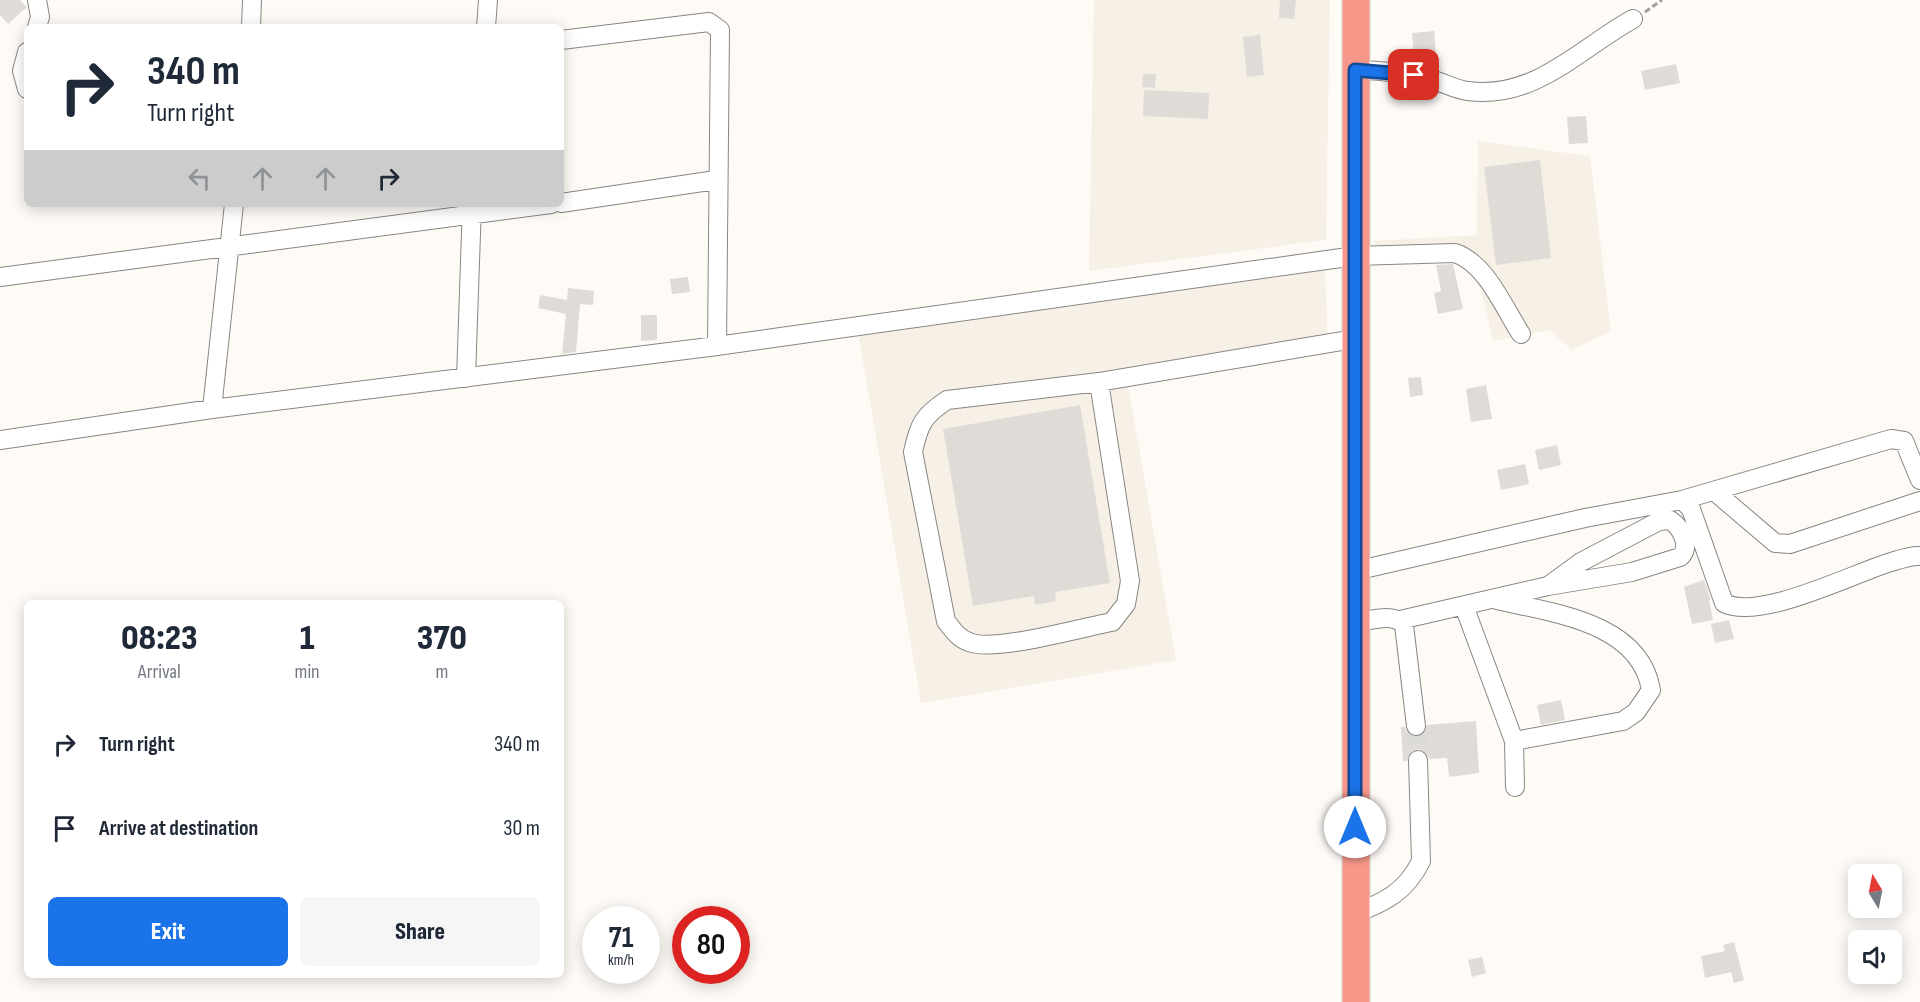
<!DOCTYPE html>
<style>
:root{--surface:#fff;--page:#f6f6f7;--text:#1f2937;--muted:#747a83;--accent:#1a73e8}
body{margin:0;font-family:"Sofia Sans Condensed",sans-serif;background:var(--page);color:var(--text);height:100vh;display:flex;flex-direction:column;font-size:22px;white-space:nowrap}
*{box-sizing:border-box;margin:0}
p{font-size:20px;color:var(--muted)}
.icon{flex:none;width:33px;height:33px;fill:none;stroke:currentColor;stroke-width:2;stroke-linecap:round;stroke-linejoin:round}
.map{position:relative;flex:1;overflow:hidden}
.drawer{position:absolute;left:24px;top:600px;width:540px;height:378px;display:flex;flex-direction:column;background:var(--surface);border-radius:9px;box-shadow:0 3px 15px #0003}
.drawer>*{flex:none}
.guide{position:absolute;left:24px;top:24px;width:540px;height:183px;border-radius:9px;box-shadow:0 3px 15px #0003;background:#fff;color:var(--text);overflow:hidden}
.needle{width:39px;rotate:350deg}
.fabs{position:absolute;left:1848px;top:864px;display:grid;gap:12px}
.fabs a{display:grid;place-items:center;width:54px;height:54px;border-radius:9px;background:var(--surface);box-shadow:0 3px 15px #0003;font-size:30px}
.speed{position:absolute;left:582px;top:906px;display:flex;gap:12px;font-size:30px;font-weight:700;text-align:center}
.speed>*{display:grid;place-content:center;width:78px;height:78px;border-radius:50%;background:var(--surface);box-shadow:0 3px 15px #0003;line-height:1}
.speed small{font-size:15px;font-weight:400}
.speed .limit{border:9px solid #d22;background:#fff;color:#111}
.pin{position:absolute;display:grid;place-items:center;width:51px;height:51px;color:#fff;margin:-26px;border-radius:12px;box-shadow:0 3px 9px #0006}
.me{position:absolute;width:66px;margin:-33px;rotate:0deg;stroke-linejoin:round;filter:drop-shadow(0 0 4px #0008)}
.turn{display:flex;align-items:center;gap:21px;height:126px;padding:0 24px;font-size:27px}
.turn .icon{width:78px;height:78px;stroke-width:2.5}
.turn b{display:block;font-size:42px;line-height:51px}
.lanes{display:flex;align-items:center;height:57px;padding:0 24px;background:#0003;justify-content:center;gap:30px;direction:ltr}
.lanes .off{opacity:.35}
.eta{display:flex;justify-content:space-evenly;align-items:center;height:102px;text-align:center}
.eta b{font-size:36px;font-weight:800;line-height:42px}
.button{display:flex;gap:12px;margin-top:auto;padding:12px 24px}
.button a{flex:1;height:69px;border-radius:9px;background:var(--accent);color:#fff;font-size:24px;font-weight:800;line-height:69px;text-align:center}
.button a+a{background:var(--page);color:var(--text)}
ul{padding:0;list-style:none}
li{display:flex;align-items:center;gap:18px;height:84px;padding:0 24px}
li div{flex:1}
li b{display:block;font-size:22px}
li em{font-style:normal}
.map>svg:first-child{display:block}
</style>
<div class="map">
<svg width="1920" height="1002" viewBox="0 0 1920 1002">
<rect width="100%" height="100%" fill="#fefbf7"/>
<path fill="#f7f0e6" d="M1094,0H1330L1326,240L1089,271Z
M1478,141L1590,156L1611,331L1572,350L1549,330L1493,341L1475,263L1375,257V241L1477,235Z
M1325,266L1328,350L1127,379L1176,660L921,703L858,332Z"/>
<path fill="#dfdcd8" d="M0,0H20L27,7L8,24L0,15Z
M1280,0H1296L1294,19L1279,18Z
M1434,31L1436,52L1414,55L1412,33Z
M1260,35L1264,75L1247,77L1243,37Z
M1676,64L1680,83L1645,90L1641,71Z
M1143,74H1156L1155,88L1142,87Z
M1144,90L1209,93L1208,119L1143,116Z
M1586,116L1588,143L1569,144L1567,117Z
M1540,160L1551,258L1496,265L1484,167Z
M1453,264L1463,309L1438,314L1434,293L1441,291L1436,265Z
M688,277L690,292L672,294L670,279Z
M568,288L594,291L593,305L580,304L576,352L562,354L566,314L538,308L540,295L567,300Z
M641,315H657V340L641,341Z
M1421,377L1423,395L1410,397L1408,378Z
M1486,385L1492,419L1471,422L1466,389Z
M1080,405L1110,583L1055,592L1056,601L1035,605L1034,596L973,606L943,429Z
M1557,445L1561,465L1539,470L1535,450Z
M1525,464L1529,484L1501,490L1497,470Z
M1704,580L1711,600L1709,601L1713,620L1692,624L1684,587Z
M1729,620L1734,639L1715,643L1711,624Z
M1561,700L1565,720L1541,725L1537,705Z
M1476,721L1479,773L1449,777L1447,758L1429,759L1427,754L1418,749L1412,751L1407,761H1403L1401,727H1405L1407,733L1417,737L1423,735L1427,725Z
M1734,942L1744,980L1734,983L1731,972L1705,978L1701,956L1725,951L1723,945Z
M1482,957L1486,973L1472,977L1468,960Z"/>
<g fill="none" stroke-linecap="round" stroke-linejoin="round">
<path stroke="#dbd9d5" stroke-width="18" stroke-dasharray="18 9" stroke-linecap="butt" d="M1416,726L1418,760"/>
<defs>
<path id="minor" d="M37,27L40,17L37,0
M251,27L252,0
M486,27L488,0
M561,40L709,22L720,30L717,346
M27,52L22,71L27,89
M1355,70C1382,70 1407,73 1433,80C1445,83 1456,90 1468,91C1535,100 1580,48 1633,19
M561,203L716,180
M0,277L551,204
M466,378L472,204
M1099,382L1130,581L1126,604L1112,622C1083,627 993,653 969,642C958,638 953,630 946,621L913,452C919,424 923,416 947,400L1099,382L1354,339
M212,409L234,204
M0,440L212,409L717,346L1355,256L1455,253C1486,263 1504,308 1521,334
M1714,491L1775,543L1790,544L1920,501
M1682,500L1691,509L1724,603C1759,621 1850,575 1888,563C1898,560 1910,555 1920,556
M1355,571L1585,518L1682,500L1891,439L1904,441L1920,480
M1497,600C1552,613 1640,622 1651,690L1636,712L1623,721L1514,741
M1464,606L1514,741L1515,787
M1400,620L1548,586L1632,572L1680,557C1692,547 1681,527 1670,520L1659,521L1581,562L1548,586
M1355,623C1370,621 1393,612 1404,625L1416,726
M1354,914C1385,902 1406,892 1421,861L1418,760"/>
<path id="highway" d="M1356,1002V0"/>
</defs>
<use href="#minor" stroke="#888682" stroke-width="20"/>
<use href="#highway" stroke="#d5d5d5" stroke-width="29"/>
<path stroke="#a2a09d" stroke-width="3" stroke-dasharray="6 3" stroke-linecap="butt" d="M1645,12L1662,0"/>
<use href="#minor" stroke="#fff" stroke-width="18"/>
<use href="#highway" stroke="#f79789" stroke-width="27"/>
</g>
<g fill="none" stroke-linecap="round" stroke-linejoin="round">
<defs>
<path id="route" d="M1355,827V70L1414,75"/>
</defs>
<use href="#route" stroke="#114b97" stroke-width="15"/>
<use href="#route" stroke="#1a73e8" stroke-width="10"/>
</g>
</svg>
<div class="fabs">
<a><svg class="needle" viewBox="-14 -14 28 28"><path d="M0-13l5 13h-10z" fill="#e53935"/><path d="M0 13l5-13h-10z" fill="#747a83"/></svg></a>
<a><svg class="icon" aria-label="sound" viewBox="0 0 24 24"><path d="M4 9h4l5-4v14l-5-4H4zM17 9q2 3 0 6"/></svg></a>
</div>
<div class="speed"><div>71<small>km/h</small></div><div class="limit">80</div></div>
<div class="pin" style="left:1414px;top:75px;background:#d93025"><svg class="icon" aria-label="arrive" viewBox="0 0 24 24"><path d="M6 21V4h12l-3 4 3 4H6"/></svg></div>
<svg class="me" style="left:1355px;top:827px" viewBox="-20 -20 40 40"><circle r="19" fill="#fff"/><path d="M0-13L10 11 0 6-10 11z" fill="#1a73e8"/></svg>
<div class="guide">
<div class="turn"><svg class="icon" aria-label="right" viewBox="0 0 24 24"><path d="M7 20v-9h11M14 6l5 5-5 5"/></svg><div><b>340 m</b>Turn right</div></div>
<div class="lanes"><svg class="icon off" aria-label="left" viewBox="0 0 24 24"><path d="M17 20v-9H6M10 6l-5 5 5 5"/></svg><svg class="icon off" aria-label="ahead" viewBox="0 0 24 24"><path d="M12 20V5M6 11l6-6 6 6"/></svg><svg class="icon off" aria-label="ahead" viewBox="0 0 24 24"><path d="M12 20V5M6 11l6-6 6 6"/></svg><svg class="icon" aria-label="right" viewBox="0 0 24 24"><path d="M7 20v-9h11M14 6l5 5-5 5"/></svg></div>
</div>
<section class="drawer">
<div class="eta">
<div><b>08:23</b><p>Arrival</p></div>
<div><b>1</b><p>min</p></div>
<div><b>370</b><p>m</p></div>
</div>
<ul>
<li><svg class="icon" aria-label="right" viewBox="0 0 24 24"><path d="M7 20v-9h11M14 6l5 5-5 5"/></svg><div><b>Turn right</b></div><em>340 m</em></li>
<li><svg class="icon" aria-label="arrive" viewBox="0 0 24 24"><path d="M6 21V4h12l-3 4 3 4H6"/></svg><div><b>Arrive at destination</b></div><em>30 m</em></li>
</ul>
<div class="button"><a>Exit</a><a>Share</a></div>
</section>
</div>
